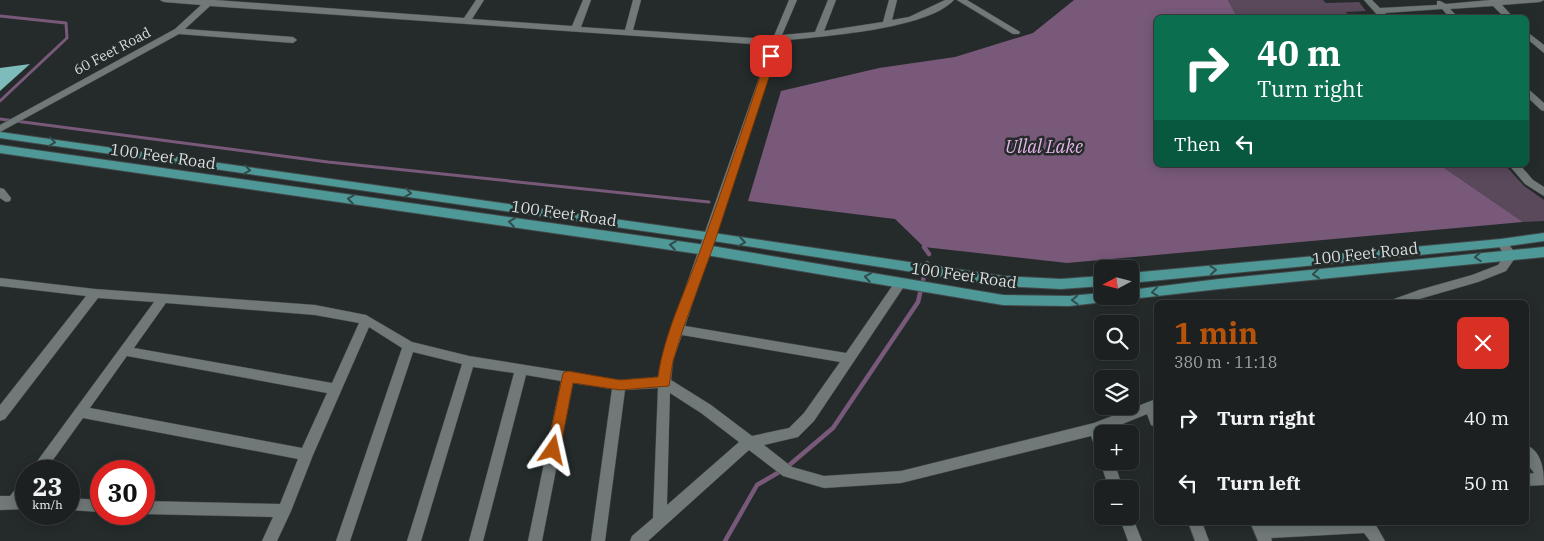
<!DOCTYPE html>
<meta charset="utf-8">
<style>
:root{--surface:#1c2020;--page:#292d2d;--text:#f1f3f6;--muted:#a0a3a5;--line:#3a3e3e;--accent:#b45309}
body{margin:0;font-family:"IBM Plex Serif",serif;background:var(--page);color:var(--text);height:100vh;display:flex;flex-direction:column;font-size:19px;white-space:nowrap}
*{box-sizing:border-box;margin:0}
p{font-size:16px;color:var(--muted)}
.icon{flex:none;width:28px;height:28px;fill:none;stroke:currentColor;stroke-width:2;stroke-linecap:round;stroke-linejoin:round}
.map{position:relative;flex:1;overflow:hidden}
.side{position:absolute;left:1154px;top:300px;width:375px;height:225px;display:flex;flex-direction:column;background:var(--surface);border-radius:8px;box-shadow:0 2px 12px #0003,0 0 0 1px var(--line)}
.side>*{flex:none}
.hud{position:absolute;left:1154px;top:15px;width:375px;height:152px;border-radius:8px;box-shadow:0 2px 12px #0003,0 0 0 1px var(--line);background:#0b6e4f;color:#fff;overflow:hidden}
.needle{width:32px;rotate:263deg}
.fabs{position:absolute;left:1094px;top:260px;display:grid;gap:10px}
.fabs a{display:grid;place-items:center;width:45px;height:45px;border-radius:8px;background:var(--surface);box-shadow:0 2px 12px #0003,0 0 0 1px var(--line);font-size:25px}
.speed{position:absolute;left:15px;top:460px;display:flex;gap:10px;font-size:25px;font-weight:700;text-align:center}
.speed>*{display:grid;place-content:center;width:65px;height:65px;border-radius:50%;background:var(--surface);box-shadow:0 2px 12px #0003,0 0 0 1px var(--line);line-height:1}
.speed small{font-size:12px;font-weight:400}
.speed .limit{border:8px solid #d22;background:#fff;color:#111}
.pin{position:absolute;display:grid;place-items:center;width:42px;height:42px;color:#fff;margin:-21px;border-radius:10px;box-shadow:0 2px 8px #0006}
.me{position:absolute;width:55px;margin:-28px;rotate:11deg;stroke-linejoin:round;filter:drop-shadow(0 0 4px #0008)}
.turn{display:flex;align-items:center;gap:18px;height:105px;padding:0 20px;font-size:22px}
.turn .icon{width:65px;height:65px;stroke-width:2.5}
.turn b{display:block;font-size:35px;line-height:42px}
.then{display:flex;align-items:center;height:48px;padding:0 20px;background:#0003;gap:10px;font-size:19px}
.round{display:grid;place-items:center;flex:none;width:52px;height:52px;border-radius:8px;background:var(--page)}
.headline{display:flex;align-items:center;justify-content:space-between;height:85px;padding:0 20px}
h1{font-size:30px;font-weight:800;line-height:38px;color:var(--accent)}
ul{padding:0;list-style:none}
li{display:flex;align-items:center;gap:15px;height:65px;padding:0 20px}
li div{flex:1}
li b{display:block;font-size:19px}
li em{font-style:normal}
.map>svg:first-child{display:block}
</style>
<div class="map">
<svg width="1544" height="541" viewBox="0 0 1544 541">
<rect width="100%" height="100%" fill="#252b2b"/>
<path fill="#5a485b" d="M1228,0H1323L1326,3L1359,2L1366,11L1346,12L1350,17H1237Z
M1440,165H1505L1524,186L1544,200V221L1523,222Z"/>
<path fill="#78597a" d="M1074,0H1228L1237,17L1156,18V165H1440L1523,222L1067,263L924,247L895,219L748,201L781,91L879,68L955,57L1033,33Z"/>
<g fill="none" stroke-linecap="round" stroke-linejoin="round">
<path stroke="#78597a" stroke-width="3" d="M0,16L66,23L67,38L0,101
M0,119L328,162L709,202"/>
<path stroke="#78597a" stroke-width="4.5" d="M924,247L929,254
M787,467L833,428L918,302L927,263
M725,541L757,485L781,471"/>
</g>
<path fill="#7ebcbb" d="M30,64L0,91V68Z"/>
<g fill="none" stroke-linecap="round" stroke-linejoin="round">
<defs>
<path id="minor" d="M160,0H215L464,18L476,0H484L472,19L572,26L583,0H591L581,27L625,30L633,0H641L633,30L752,38L774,36L789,0H797L782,35L815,32L828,0H836L824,31L883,22L889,0H897L892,20L909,17L945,0H954C926,30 822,36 780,41L685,326L846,353L897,279H905L907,282L905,285L814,421L798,437L764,445L792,467L824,476L901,471L1094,423L1156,399V427L1151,425L1147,414L1103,432L1102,455L1097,453L1091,436L901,483L824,488L783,476L749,450L648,541H630L632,536L653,518L658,388L625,390L605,541H591L612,389L573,383L542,541H528L561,381L526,375L483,541H469L514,373L473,367L421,541H407L462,364L413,352L350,541H336L402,348L369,327L313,455L291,511L277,541H262L273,517L144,514V501L280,504L298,459L83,418L45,471H30L154,302L98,298L5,419L0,421V405L86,296L0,286V278L95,289L315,305L366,315L412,342L469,356L619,380L658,377L661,361L671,329L772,41L752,44L210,6L185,29L293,37L297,40L293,43L179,34L0,132V125L175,29L201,5L164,2ZM166,303L315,315L359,323L332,383L134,348ZM682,335L840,362L804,413L789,428L752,436L711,405L671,380L673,361ZM127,356L327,393L302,448L90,408ZM670,393L701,413L739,442L667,505Z
M957,0H967L1020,32L1019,34H1013Z
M1364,0H1372L1380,8L1437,5V1H1440L1446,4L1490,0H1544L1540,2L1502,5L1514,18H1505L1493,6L1450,9L1459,18H1450L1442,9L1385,13L1387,16L1386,18H1380Z
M1526,31L1544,45V53L1526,38Z
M1526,87L1544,103V111L1541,110L1526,96Z
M1509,165H1520L1533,180L1544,187V196L1525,184Z
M0,188L4,189L11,198L10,201L6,202L0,198Z
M1501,239L1505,240L1517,255L1506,271L1478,282L1409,302H1392L1394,299L1419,290L1472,275L1498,265L1505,255L1496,243Z
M1526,445C1542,451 1544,471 1544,485L1526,486V474L1534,473L1526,462Z
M1102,457V461H1114L1123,489H1109L1100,461Z
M26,480V509L0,510V496H10L21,482Z
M69,498L101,500V512L69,510Z
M1130,511L1142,541H1128L1119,516H1130Z
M1188,522H1202L1209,541H1195Z
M1250,522H1264L1265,525L1308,522H1374L1385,541H1370L1364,533L1271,538L1272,541H1258Z"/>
<path id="major" d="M0,132L720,234L1003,276L1061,279L1102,276V286L1061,289L1003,286L720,242L0,138Z
M0,145L706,245L1003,295L1069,296L1102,293V296H1130V290L1219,279L1544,247V257L1219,289L1069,306L1003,305L706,255L0,153Z
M1544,233V241L1501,247L1130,283V273L1501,239Z"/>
</defs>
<use href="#minor" stroke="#434949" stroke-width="1"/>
<use href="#major" stroke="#434949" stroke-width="2"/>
<use href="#minor" fill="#707878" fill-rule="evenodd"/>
<use href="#major" fill="#4e9898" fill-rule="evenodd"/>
</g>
<defs><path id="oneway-chevron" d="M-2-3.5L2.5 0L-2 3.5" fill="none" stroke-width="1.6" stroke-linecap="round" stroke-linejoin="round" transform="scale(1.25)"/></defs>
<g stroke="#314c4c">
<use href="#oneway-chevron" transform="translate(52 142) rotate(8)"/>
<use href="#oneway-chevron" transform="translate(247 170) rotate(8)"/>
<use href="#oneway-chevron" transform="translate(408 193) rotate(8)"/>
<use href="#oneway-chevron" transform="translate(351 199) rotate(-172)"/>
<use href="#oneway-chevron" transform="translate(512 222) rotate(-172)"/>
<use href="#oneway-chevron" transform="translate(742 242) rotate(9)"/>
<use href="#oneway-chevron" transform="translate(673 245) rotate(-172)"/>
<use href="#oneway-chevron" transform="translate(1478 257) rotate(176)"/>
<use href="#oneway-chevron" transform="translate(1213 270) rotate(-5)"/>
<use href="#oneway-chevron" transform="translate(1316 274) rotate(174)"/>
<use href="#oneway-chevron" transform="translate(868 277) rotate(-170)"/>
<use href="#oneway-chevron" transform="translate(1155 292) rotate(173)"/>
<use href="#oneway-chevron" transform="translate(1075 300) rotate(177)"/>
</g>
<path fill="#b45309" stroke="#753606" d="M771,53L776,56L712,250L683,329L673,361L669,386L620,390L573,383L560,450L558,454L553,456L549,454L547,450L563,373L568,371L620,380L658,377C664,334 685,292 700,251C724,186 745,121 767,56Z"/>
<g text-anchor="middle" stroke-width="5" stroke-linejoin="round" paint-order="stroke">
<g font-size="14" fill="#dadede" stroke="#252b2b">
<text transform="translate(112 51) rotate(-28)" y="5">60 Feet Road</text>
</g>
<g font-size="16" fill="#dadede" stroke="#252b2b">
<text transform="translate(163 156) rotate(8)" y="6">100 Feet Road</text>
<text transform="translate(564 213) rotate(8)" y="6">100 Feet Road</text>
<text transform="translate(1365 253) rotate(-6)" y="6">100 Feet Road</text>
<text transform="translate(964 275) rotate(8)" y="6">100 Feet Road</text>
</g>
<g font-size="18" font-style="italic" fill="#e7b4eb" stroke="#252b2b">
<text x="1044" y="153">Ullal Lake</text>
</g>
</g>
</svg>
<div class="fabs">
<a><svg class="needle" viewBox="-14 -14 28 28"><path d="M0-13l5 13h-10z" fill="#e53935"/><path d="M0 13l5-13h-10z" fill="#a0a3a5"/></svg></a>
<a><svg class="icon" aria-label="search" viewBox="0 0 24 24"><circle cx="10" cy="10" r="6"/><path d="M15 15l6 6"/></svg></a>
<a><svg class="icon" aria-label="layers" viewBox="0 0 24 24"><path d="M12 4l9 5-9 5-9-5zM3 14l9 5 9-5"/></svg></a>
<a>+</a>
<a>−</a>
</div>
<div class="speed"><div>23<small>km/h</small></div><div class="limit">30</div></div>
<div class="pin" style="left:771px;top:56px;background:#d93025"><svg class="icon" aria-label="arrive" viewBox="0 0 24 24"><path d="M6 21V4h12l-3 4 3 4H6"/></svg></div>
<svg class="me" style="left:553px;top:450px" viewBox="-20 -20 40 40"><path d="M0-17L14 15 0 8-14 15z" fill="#b45309" stroke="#fff" stroke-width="4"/></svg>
<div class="hud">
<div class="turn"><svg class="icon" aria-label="right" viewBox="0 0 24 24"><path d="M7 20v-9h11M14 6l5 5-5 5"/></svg><div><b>40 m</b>Turn right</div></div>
<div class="then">Then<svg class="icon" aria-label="left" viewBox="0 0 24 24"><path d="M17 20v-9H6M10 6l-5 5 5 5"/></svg></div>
</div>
<section class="side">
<div class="headline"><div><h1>1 min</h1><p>380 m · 11:18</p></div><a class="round" style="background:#d93025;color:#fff"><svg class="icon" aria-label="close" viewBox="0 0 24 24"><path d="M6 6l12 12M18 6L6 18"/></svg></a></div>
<ul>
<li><svg class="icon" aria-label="right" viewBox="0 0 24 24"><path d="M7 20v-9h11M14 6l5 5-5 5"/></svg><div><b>Turn right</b></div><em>40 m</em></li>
<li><svg class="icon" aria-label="left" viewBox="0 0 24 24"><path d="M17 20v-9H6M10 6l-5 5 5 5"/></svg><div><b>Turn left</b></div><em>50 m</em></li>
</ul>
</section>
</div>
